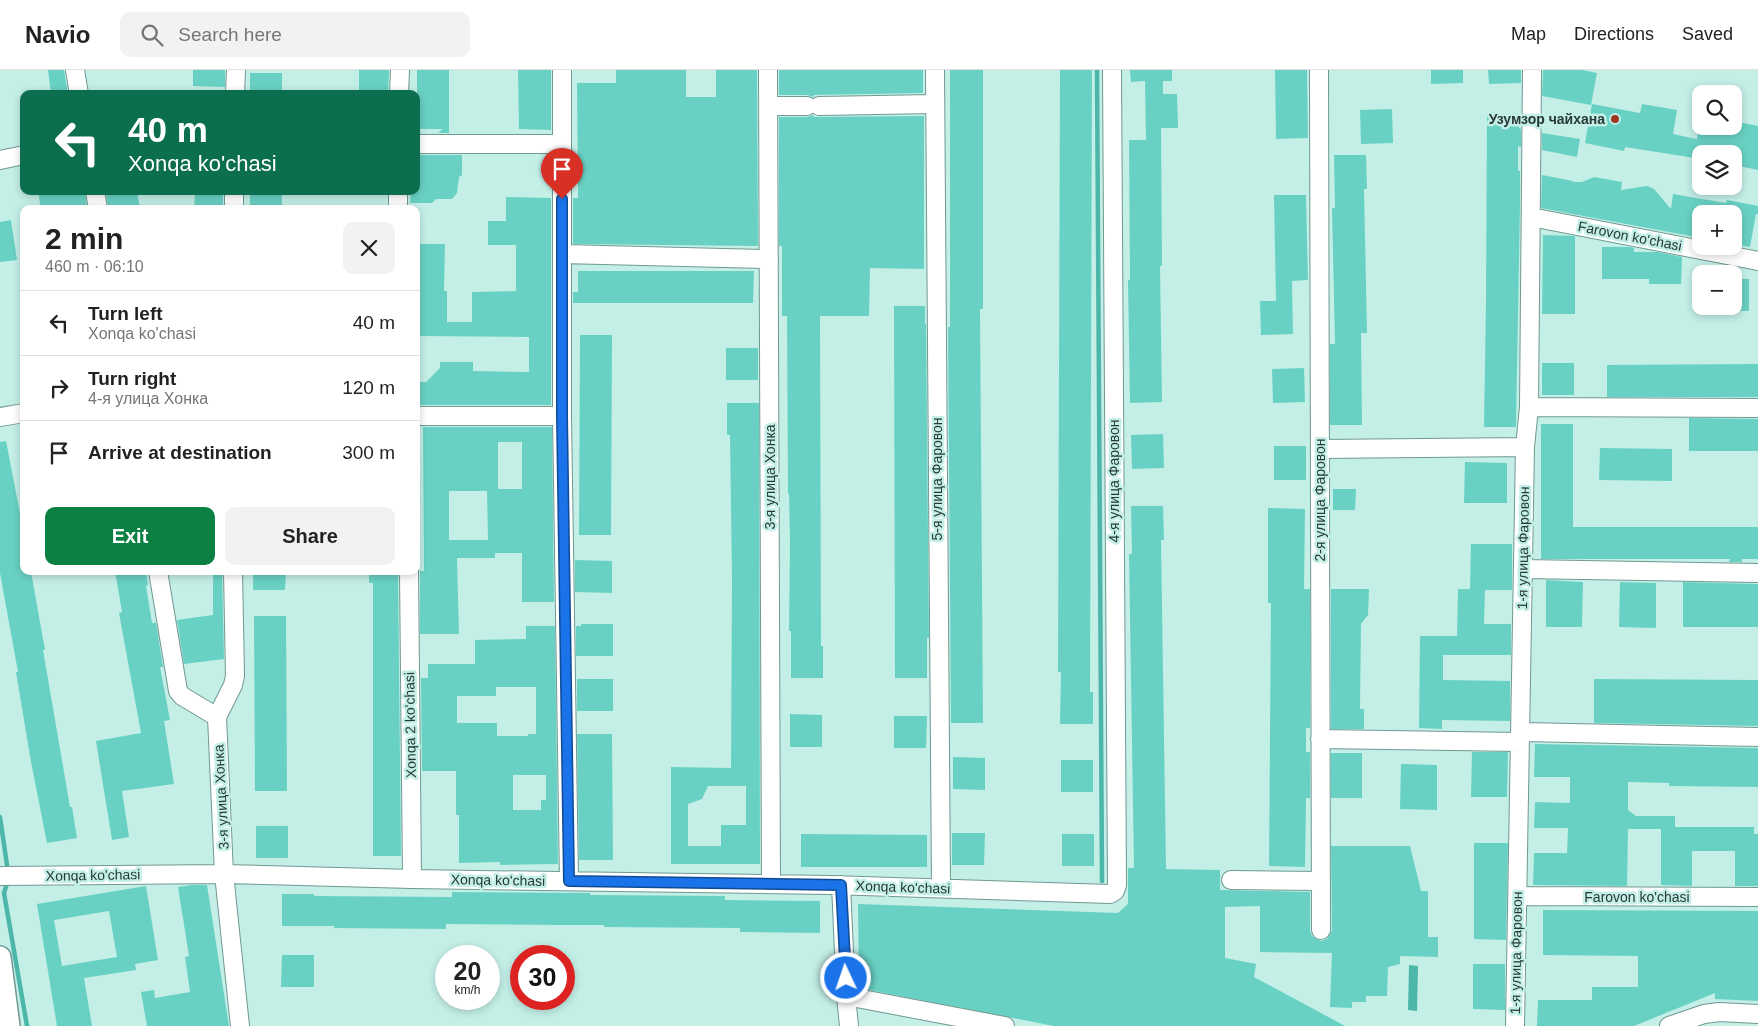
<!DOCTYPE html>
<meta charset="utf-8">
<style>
:root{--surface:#fff;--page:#f2f2f2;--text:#222;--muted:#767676;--line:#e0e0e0;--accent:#0b8043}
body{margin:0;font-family:Helvetica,sans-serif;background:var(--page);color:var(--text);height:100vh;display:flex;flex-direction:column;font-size:19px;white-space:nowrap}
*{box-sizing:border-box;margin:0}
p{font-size:16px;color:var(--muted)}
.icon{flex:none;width:28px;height:28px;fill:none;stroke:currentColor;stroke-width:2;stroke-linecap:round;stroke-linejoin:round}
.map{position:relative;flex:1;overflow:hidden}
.side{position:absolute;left:20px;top:135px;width:400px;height:370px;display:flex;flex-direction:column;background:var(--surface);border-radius:10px;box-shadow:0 2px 8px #0003}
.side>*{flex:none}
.top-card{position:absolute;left:20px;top:20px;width:400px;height:105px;border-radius:10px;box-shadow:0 2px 8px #0003;background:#0b6e4f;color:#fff;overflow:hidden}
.fabs{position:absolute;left:1692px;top:15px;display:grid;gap:10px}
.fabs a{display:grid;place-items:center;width:50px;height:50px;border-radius:10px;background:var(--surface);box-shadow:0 2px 8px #0003;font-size:25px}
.speed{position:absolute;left:435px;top:875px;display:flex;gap:10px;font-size:25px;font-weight:700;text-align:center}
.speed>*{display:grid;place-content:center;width:65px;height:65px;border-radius:50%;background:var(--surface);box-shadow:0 2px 8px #0003;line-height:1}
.speed small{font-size:12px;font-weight:400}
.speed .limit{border:8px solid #d22;background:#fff;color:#111}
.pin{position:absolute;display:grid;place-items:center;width:42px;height:42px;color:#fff;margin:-51px -21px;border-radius:50% 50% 50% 0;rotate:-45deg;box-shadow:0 0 5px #0007}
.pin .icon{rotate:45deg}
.me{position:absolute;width:55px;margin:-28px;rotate:357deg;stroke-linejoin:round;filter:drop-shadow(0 0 4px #0008)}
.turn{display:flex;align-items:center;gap:18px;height:105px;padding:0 25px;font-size:22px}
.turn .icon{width:65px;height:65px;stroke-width:2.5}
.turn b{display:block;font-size:35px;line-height:42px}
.round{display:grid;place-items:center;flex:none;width:52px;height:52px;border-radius:10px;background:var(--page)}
.overview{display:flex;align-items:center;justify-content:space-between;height:85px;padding:0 25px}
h1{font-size:30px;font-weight:700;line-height:38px}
.cta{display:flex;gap:10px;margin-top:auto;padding:10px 25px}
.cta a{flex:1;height:58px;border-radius:10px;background:var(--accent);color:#fff;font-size:20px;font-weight:700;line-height:58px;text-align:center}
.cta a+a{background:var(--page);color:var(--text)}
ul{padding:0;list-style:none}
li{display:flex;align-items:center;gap:15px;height:65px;padding:0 25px;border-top:1px solid var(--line)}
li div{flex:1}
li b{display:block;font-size:19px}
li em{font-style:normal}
header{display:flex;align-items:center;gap:30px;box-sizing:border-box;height:70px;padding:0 25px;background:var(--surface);border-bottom:1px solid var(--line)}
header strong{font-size:24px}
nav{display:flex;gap:28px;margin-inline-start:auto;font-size:18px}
.search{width:350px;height:45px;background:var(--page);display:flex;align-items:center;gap:12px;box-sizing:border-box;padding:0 18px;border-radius:10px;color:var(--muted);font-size:19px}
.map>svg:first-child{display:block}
</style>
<header>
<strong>Navio</strong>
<div class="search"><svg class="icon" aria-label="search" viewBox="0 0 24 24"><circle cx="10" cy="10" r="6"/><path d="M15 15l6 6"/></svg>Search here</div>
<nav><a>Map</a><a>Directions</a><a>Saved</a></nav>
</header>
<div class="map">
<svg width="1758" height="956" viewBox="0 0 1758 956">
<rect width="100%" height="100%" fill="#c3efe7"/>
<path fill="#4cb6a8" d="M1409,895L1418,896L1417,941L1408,940Z"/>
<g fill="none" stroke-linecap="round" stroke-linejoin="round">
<path stroke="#4cb6a8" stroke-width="4.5" d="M1097,0L1102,811
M0,747L8,802
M8,810L4,823L27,956"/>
</g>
<path fill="#69d1c3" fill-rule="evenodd" d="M48,0H64L68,24H51Z
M193,0H225V17L193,16Z
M359,0H389L388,24H359Z
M417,0H449V63H438L443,59H417Z
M518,0H551V60L519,59Z
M616,0H686V27H716V0H757L758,176L573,174V128H578L577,13H616Z
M779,0H923V23L814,25L813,27L807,25H779Z
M950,0H983V239H980L983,653H951L948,257H950Z
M1060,0H1092L1090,622H1093V654H1060L1061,602H1058Z
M1130,0H1172V11H1163V24H1177L1178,58H1161L1162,196H1160L1162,332L1130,333L1128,210H1130L1129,70H1146L1145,11L1131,12Z
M1275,0H1307L1308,68L1276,69Z
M1431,0H1463V13L1431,14Z
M1488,0H1521V13L1489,14Z
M1543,0H1582L1597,3L1591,35L1542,26Z
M250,3H282V24H250Z
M1592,34L1640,43L1642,34L1677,40L1673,64L1697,69L1699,56H1734V51L1758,56V100L1734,95V84H1701V89L1625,77L1624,81L1585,73Z
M1392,39L1393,73L1361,74L1360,40Z
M1487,44H1519V58L1521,59V77L1518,76V101H1520V135L1516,357H1484L1486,230Z
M813,45L814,47L924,46V199L870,198L869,246H820L821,576H823V608H791V561H789L790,471L789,424H788L787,246H782V176H779V47H807Z
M1542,63L1580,69L1577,87L1542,80Z
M416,85H462V105L459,107L457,123L452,129H436L432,133H410L411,121H416Z
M1334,85H1366L1367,119H1364L1367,263H1361L1362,355H1330V274H1335L1332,138H1335Z
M1542,105L1573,111V112H1582L1594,107L1622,112L1621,120L1647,116L1654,119L1671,139L1673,124L1726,133L1727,130L1758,136V144H1756L1750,177L1734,174V144H1701V168L1541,138Z
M38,121H85L87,139H41Z
M106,121H137L140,139H108Z
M195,121H223V139H194Z
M250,121H282V139H250Z
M1274,125H1306L1308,210L1292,211L1293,264L1261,265L1260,231H1276Z
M506,127L551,128V335H416V312H426L440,298V292H473V301L529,302V267L416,266V174H445L444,221H447V252H472V222L516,221V175H488V151H506Z
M11,150L17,190L0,192V152Z
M1543,165L1575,166V244H1542Z
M1602,177H1630L1634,178V182H1657L1682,187L1681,214H1649V209H1602Z
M578,201H754L753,233H573V222H578Z
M1734,209H1749V241H1734Z
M894,236H925V254H926L929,568H927V608H895Z
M580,265H612L611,465H579Z
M726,278H758V310H726Z
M1542,293H1574V325H1542Z
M1758,294V327H1607V295Z
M1304,298L1305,332L1273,333L1272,299Z
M727,333H759L760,794H671V697L731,698L732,509L730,365H727ZM708,716H746V755H721V776H688V734L702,729Z
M1689,348L1758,349V381H1689Z
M1541,354H1573V457H1758V489H1742V492H1729L1730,489H1541Z
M423,357H552L554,532H522V483H495V488H457L459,564H420V501H424ZM498,372H522V419H498ZM449,421H487L488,470H449Z
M1163,364L1164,398L1132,399L1131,365Z
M6,371L24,464V503L31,502L45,580H43L70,737H72L77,768L47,773L31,692L16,602H18L0,503V372Z
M1274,376H1306V410H1274Z
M1600,378L1672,379V411L1599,410Z
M1465,392L1507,393V433H1464Z
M1333,419H1356L1355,440H1333Z
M1131,436H1163L1164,470H1161L1166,799L1220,800V820L1310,822V861L1312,866L1321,871L1327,869L1330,865L1332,860L1331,776H1410L1421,821H1428V867H1438V887L1400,886V894L1388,897L1387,926H1366V932H1352V938L1330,937L1332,883L1260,882V836L1225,837V888L1256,894L1254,907L1345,956H1054L859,918L858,834L1118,843L1128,834V798H1134L1129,484H1132Z
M1268,438L1305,439L1304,519H1310V658H1306V682H1310V728H1306L1305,797L1269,796L1271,533H1268Z
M1471,474H1512V520H1485L1484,554H1511V585H1443V610L1510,611V651L1442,650V659L1419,658L1420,566H1457L1458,519H1470Z
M575,490L612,491V523L575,522Z
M115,501H146L148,515L146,516L152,553H156L163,597H160L170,650L164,651L174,714L122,721L129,767L112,770L96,671L141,663L119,543L122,542Z
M213,501H222L224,589L184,594L177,550L213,545Z
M253,501H286L285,520H253Z
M369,501H398L401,786H373V513H369Z
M1546,510L1583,512L1582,557H1546Z
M1620,512L1656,513V558L1619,557Z
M1683,512L1758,514V557H1683Z
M1331,519H1369L1368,545L1361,554L1360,639H1364V659H1331Z
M254,546H286L287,721H255Z
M581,554H613V586H576V556H581Z
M526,556H555L558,794L500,795V792L459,793V745H456V701H422L421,608H428V594H475V570L526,569ZM496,617H536V664H528V666H497V653H457V626H496ZM513,705H546V730H541V740H513Z
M577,609H613V641H577Z
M1594,609L1758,610V656L1594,653Z
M790,644L822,645V677H790Z
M894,646H927L926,678H894Z
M577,664H612L613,790H579Z
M1535,674L1758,678V717L1669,716V713L1628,712V740L1636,746H1675V757H1754V764H1758V816H1735V781H1692V816L1661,815V759H1628L1627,816L1533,815L1534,783H1567L1568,758H1534L1535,732L1570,733V707H1534Z
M1472,682H1508L1507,727H1471Z
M1331,683H1362V728H1331Z
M953,687L985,688V720L953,719Z
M1061,690H1093V722H1061Z
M1401,694L1437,695V740L1400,739Z
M256,756H288V788H256Z
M952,763H985L984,795H952Z
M801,764L927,765V797H801Z
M1062,764H1094V796H1062Z
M1474,773H1508L1506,870L1474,869Z
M192,815H207L229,956H147L141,922L154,920L155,928L190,922L185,887L189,886L178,817Z
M146,816L158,890L135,894L136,900L84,908L92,956H57L37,834ZM109,841L117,887L62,896L54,850Z
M452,822L590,823V825L725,826V830L820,831V863L740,862V858L604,857V855H558L446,854V859L334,858V856H282V824H314V826L452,827Z
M1543,840L1758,841V931L1715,929V923L1634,956H1537L1538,930H1592V917H1638V886L1543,885Z
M282,885H314V917H281Z
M1473,894H1505V940L1473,939Z"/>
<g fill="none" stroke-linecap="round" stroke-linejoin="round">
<defs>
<path id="minor" d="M75,0L79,24
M562,0V346L569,811
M768,0L771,814
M935,0L941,818
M1319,0L1321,860
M235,24L236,0
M399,24L400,0
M768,36H807
M819,36L934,34
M416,74H562
M0,90L24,85
M95,121L98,139
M234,139V121
M398,139V121
M1531,147L1758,191
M562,184L769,189
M1529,337L1758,338
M416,346H562
M0,347L24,343
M1320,379L1525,377
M1523,499L1758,503
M158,501L178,621L182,626L217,647
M233,501L235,606L233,615L217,647L224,804L240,956
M409,501L412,809
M1520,662L1758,667
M1320,669L1520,672
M0,806L224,804L412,809L831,815L1110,824L1115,821L1117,815L1112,0
M1231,810L1321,811
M841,815L846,926L849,956
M1517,826L1758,827
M846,926L1005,956
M1515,956L1525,377L1529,337L1532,0
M1669,956L1704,944L1719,942L1758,944"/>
<path id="tertiary" d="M0,887L9,956"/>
</defs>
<use href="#minor" stroke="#709992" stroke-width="20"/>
<use href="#tertiary" stroke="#709992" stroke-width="24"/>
<use href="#minor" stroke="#fff" stroke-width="18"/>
<use href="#tertiary" stroke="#fff" stroke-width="21"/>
</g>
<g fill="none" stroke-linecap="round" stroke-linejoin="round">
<defs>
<path id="route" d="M562,129V346L569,811L841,815L846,908"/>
</defs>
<use href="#route" stroke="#114b97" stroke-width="12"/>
<use href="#route" stroke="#1a73e8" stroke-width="9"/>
</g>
<circle fill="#9e351e" stroke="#c3efe7" stroke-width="2" cx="1615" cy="49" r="5"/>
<g text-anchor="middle" stroke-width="5" stroke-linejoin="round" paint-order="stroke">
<g font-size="14" font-weight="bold" fill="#283936" stroke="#c3efe7" text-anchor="end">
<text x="1605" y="54">Узумзор чайхана</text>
</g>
<g font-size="14" fill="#283936" stroke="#c3efe7">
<text transform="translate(1630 166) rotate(11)" y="5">Farovon ko'chasi</text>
<text transform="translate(770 407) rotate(-90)" y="5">3-я улица Хонка</text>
<text transform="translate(937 409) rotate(-90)" y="5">5-я улица Фаровон</text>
<text transform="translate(1114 411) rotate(-90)" y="5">4-я улица Фаровон</text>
<text transform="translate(1320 430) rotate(-90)" y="5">2-я улица Фаровон</text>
<text transform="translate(1523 478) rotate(-89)" y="5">1-я улица Фаровон</text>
<text transform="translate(410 655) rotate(-91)" y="5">Xonqa 2 ko'chasi</text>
<text transform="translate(221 727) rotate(-93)" y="5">3-я улица Хонка</text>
<text transform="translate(93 805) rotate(-1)" y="5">Xonqa ko'chasi</text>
<text transform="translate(498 810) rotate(1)" y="5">Xonqa ko'chasi</text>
<text transform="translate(903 817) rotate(2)" y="5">Xonqa ko'chasi</text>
<text x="1637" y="832">Farovon ko'chasi</text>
<text transform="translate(1516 883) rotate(-89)" y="5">1-я улица Фаровон</text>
</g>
</g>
</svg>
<div class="fabs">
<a><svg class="icon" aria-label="search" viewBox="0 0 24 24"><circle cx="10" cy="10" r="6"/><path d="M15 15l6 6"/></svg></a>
<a><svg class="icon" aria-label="layers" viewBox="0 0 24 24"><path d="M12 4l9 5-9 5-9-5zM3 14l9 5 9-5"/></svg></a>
<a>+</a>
<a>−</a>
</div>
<div class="speed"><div>20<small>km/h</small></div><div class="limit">30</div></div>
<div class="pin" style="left:562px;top:129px;background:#d93025"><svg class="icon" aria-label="arrive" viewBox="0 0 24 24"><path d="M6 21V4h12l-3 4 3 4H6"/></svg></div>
<svg class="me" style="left:846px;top:908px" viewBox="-20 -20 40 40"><circle r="17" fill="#1a73e8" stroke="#fff" stroke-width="3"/><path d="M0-11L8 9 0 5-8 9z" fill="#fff"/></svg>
<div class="top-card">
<div class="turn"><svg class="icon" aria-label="left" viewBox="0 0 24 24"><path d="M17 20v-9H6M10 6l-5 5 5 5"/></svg><div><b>40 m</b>Xonqa ko'chasi</div></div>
</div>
<section class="side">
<div class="overview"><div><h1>2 min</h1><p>460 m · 06:10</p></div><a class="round"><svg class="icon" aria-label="close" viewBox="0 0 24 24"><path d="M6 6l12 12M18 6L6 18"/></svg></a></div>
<ul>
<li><svg class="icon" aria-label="left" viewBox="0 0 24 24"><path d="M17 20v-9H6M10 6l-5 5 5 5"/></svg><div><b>Turn left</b><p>Xonqa ko'chasi</p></div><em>40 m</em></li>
<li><svg class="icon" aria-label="right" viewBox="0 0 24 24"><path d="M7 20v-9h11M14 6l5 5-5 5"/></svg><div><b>Turn right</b><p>4-я улица Хонка</p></div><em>120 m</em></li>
<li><svg class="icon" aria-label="arrive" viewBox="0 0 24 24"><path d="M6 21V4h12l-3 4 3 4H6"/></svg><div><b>Arrive at destination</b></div><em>300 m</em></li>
</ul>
<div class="cta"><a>Exit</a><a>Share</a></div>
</section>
</div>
